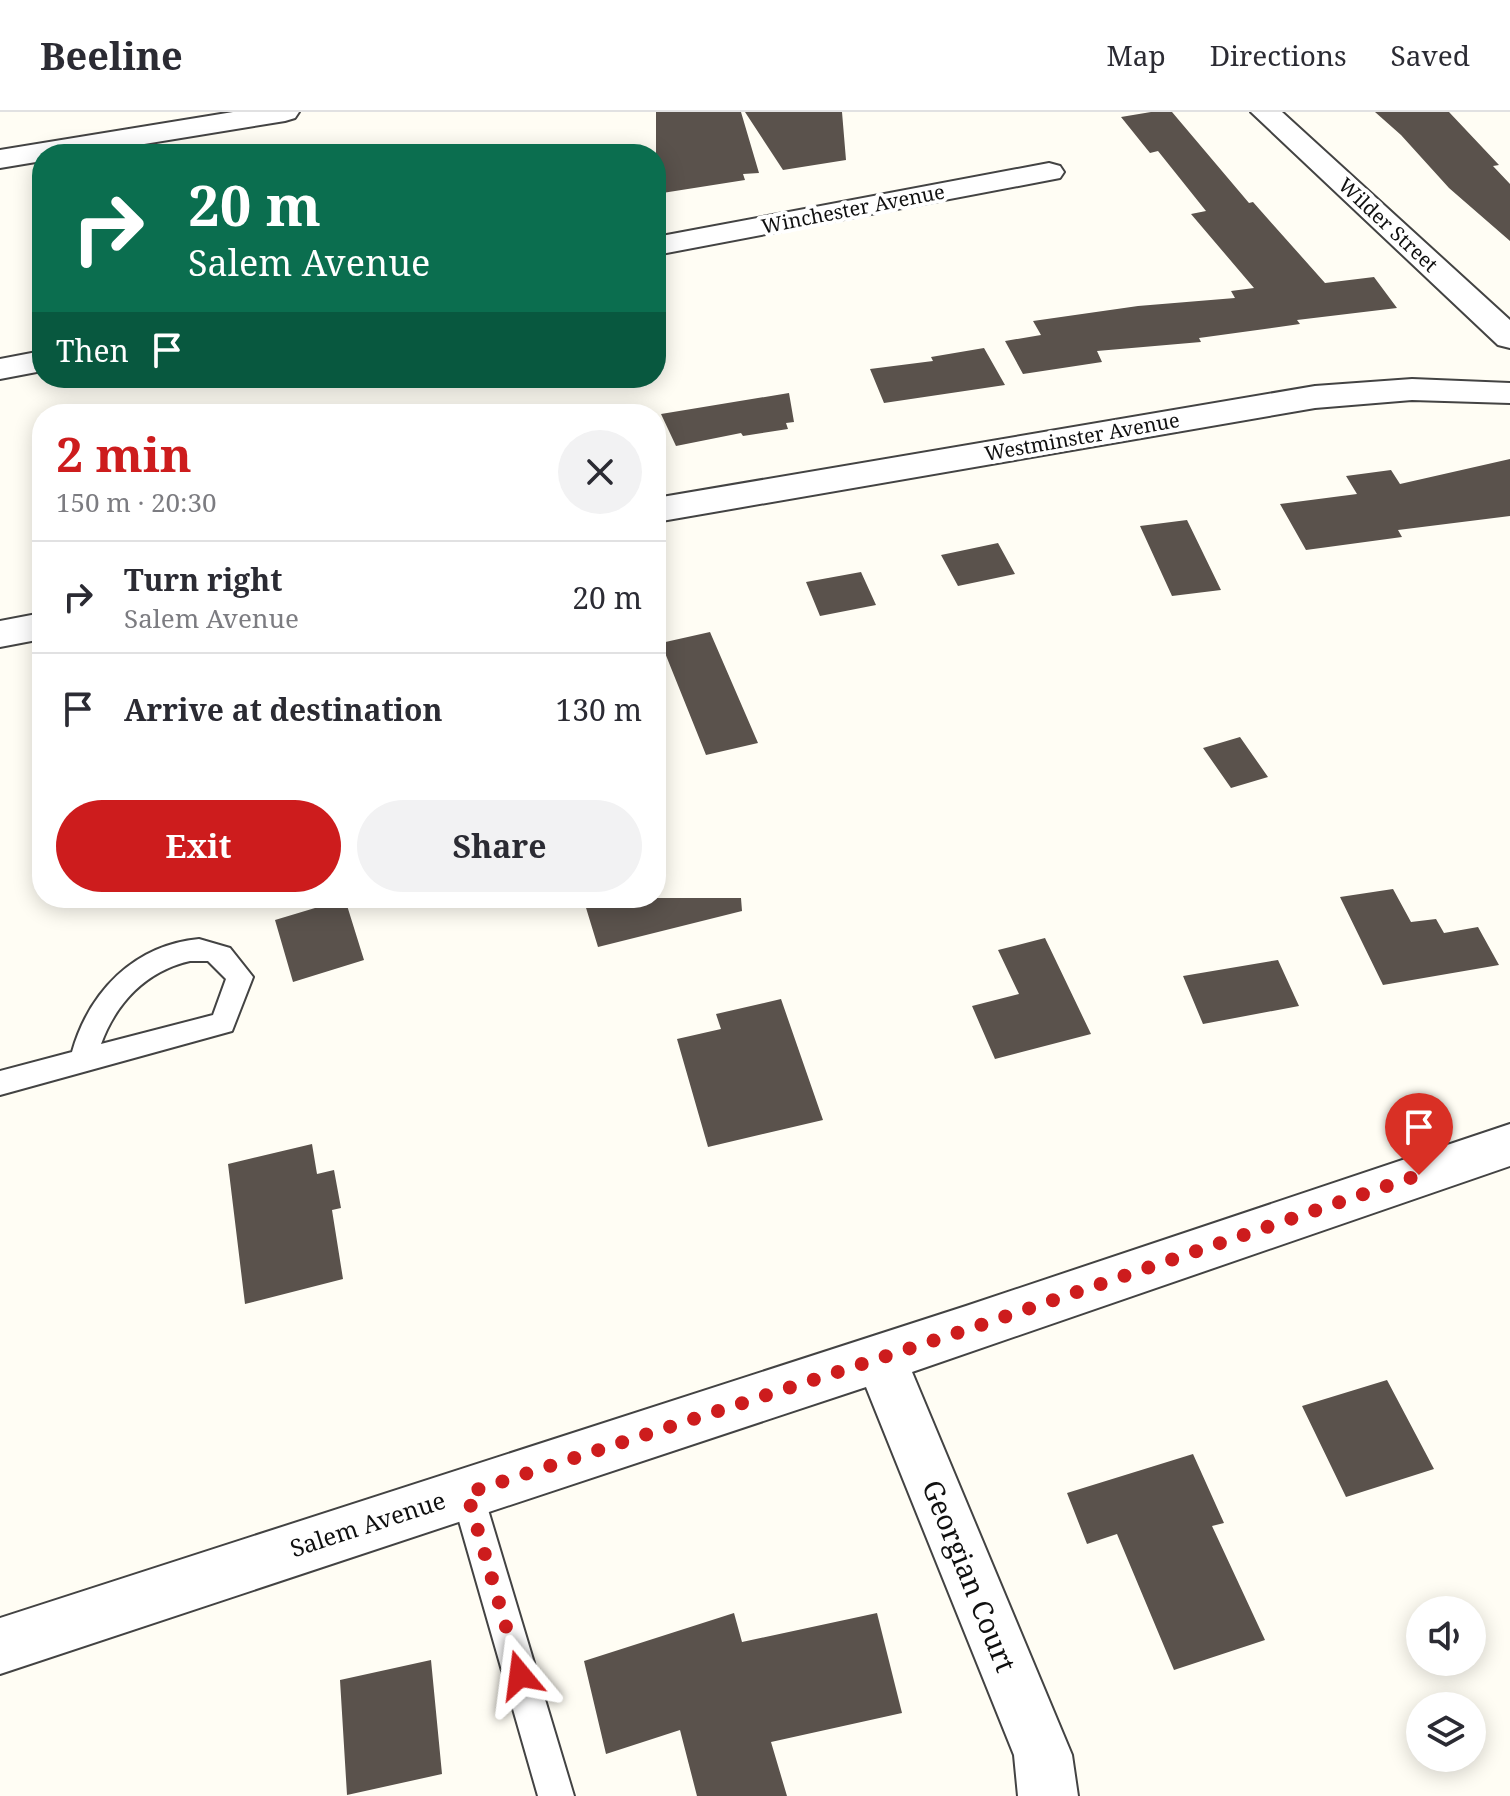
<!DOCTYPE html>
<meta charset="utf-8">
<style>
:root{--surface:#fff;--page:#f2f2f3;--text:#2b2b33;--muted:#7c7c81;--line:#e1e1e2;--accent:#cd1c1d}
body{margin:0;font-family:"Noto Serif",serif;background:var(--page);color:var(--text);height:100vh;display:flex;flex-direction:column;font-size:30px;white-space:nowrap}
*{box-sizing:border-box;margin:0}
p{font-size:26px;color:var(--muted)}
.icon{flex:none;width:44px;height:44px;fill:none;stroke:currentColor;stroke-width:2;stroke-linecap:round;stroke-linejoin:round}
.map{position:relative;flex:1;overflow:hidden}
.sheet{position:absolute;left:32px;top:292px;width:634px;height:504px;display:flex;flex-direction:column;background:var(--surface);border-radius:32px;box-shadow:0 4px 20px #0003}
.sheet>*{flex:none}
.hud{position:absolute;left:32px;top:32px;width:634px;height:244px;border-radius:32px;box-shadow:0 4px 20px #0003;background:#0b6e4f;color:#fff;overflow:hidden}
.buttons{position:absolute;left:1406px;top:1484px;display:grid;gap:16px}
.buttons a{display:grid;place-items:center;width:80px;height:80px;border-radius:50%;background:var(--surface);box-shadow:0 4px 20px #0003;font-size:40px}
.pin{position:absolute;display:grid;place-items:center;width:68px;height:68px;color:#fff;margin:-82px -34px;border-radius:50% 50% 50% 0;rotate:-45deg;box-shadow:0 0 8px #0007}
.pin .icon{rotate:45deg}
.me{position:absolute;width:88px;margin:-44px;rotate:344deg;stroke-linejoin:round;filter:drop-shadow(0 0 6px #0008)}
.turn{display:flex;align-items:center;gap:28px;height:168px;padding:0 24px;font-size:36px}
.turn .icon{width:104px;height:104px;stroke-width:2.5}
.turn b{display:block;font-size:56px;line-height:68px}
.then{display:flex;align-items:center;height:76px;padding:0 24px;background:#0003;gap:16px;font-size:30px}
.round{display:grid;place-items:center;flex:none;width:84px;height:84px;border-radius:42px;background:var(--page)}
.summary{display:flex;align-items:center;justify-content:space-between;height:136px;padding:0 24px}
h1{font-size:48px;font-weight:700;line-height:60px;color:var(--accent)}
.cta{display:flex;gap:16px;margin-top:auto;padding:16px 24px}
.cta a{flex:1;height:92px;border-radius:48px;background:var(--accent);color:#fff;font-size:32px;font-weight:700;line-height:92px;text-align:center}
.cta a+a{background:var(--page);color:var(--text)}
ul{padding:0;list-style:none}
li{display:flex;align-items:center;gap:24px;height:112px;padding:0 24px;border-top:2px solid var(--line)}
li div{flex:1}
li b{display:block;font-size:30px}
li em{font-style:normal}
header{display:flex;align-items:center;gap:48px;box-sizing:border-box;height:112px;padding:0 40px;background:var(--surface);border-bottom:2px solid var(--line)}
header strong{font-size:38px}
nav{display:flex;gap:44px;margin-inline-start:auto;font-size:28px}
.map>svg:first-child{display:block}
</style>
<header>
<strong>Beeline</strong>
<nav><a>Map</a><a>Directions</a><a>Saved</a></nav>
</header>
<div class="map">
<svg width="1510" height="1684" viewBox="0 0 1510 1684">
<rect width="100%" height="100%" fill="#fffdf4"/>
<path fill="#5a524c" d="M656,0H741L759,61L743,62L745,68L656,82Z
M745,0H842L846,48L783,58Z
M1151,0H1172L1249,91L1253,90L1325,171L1374,165L1397,196L1297,208L1300,212L1199,226L1201,230L1097,239L1102,250L1023,262L1005,229L1041,223L1033,209L1138,194L1235,186L1231,179L1254,176L1191,102L1206,99L1158,39L1150,41L1121,5Z
M1375,0H1449L1499,53L1493,54L1510,72V129L1449,76L1401,23Z
M984,236L1005,273L884,291L870,257L933,249L931,245Z
M789,281L794,310L786,311L788,317L743,324L741,321L676,334L661,302Z
M1510,347V404L1398,418L1402,425L1306,438L1280,392L1357,382L1346,364L1391,358L1400,372Z
M1187,408L1221,478L1172,484L1140,414Z
M998,431L1015,462L958,474L941,443Z
M861,460L876,493L820,504L806,470Z
M710,520L758,631L706,643L661,531Z
M1240,625L1268,665L1231,676L1203,636Z
M1393,777L1411,810L1436,807L1444,821L1478,815L1499,853L1383,873L1340,785Z
M583,786H741L742,799L598,835Z
M345,787L364,848L293,870L275,808Z
M1045,826L1091,922L995,947L972,894L1019,882L998,838Z
M1278,848L1299,894L1203,912L1183,864Z
M781,887L823,1008L708,1035L677,927L721,917L716,902Z
M312,1032L317,1062L334,1058L341,1096L332,1098L343,1167L245,1192L228,1052Z
M1387,1268L1434,1357L1346,1385L1302,1294Z
M1193,1342L1224,1411L1212,1414L1265,1528L1174,1558L1117,1422L1087,1432L1067,1381Z
M734,1501L742,1530L877,1501L902,1601L771,1630L787,1684H697L680,1618L606,1642L584,1549Z
M431,1548L442,1662L347,1683L340,1568Z"/>
<g fill="none" stroke-linecap="round" stroke-linejoin="round">
<defs>
<path id="service" d="M199,827L230,836L253,865L232,919L0,983V959L72,940C89,880 134,833 199,827ZM190,849H208L226,867L213,903L101,932C116,891 146,859 190,849Z
M467,1365L478,1370L483,1381L574,1684H538L451,1381L456,1370Z"/>
<path id="minor" d="M233,0H299L295,6L285,9L83,42H42V49L0,56V38Z
M1251,0H1282L1510,208V236L1498,233Z
M1049,51L1060,54L1064,60L1060,66L656,143V125Z
M42,239V259L0,267V247Z
M1412,267L1510,271V291L1412,288L1315,296L656,410V386L1315,274Z
M42,501V527L0,535V509Z
M1510,1012V1054L912,1260L1072,1643L1078,1684H1018L1014,1643L866,1275L0,1562V1506L966,1194Z"/>
</defs>
<use href="#service" stroke="#434343" stroke-width="4"/>
<use href="#minor" stroke="#434343" stroke-width="4"/>
<use href="#service" fill="#fff" fill-rule="evenodd"/>
<use href="#minor" fill="#fff" fill-rule="evenodd"/>
</g>
<g fill="none" stroke-linecap="round" stroke-linejoin="round">
<path stroke="#cd1c1d" stroke-width="14" stroke-dasharray="0 25.2" d="M520,1563L467,1381L966,1218L1419,1063"/>
</g>
<g text-anchor="middle" stroke-width="8" stroke-linejoin="round" paint-order="stroke">
<g font-size="20" fill="#101010" stroke="#fff">
<text transform="translate(853 97) rotate(-11)" y="7">Winchester Avenue</text>
<text transform="translate(1388 113) rotate(43)" y="7">Wilder Street</text>
<text transform="translate(1082 325) rotate(-10)" y="7">Westminster Avenue</text>
</g>
<g font-size="24" fill="#101010" stroke="#fff">
<text transform="translate(368 1413) rotate(-18)" y="8">Salem Avenue</text>
</g>
<g font-size="28" fill="#101010" stroke="#fff">
<text transform="translate(969 1464) rotate(68)" y="10">Georgian Court</text>
</g>
</g>
</svg>
<div class="buttons">
<a><svg class="icon" aria-label="sound" viewBox="0 0 24 24"><path d="M4 9h4l5-4v14l-5-4H4zM17 9q2 3 0 6"/></svg></a>
<a><svg class="icon" aria-label="layers" viewBox="0 0 24 24"><path d="M12 4l9 5-9 5-9-5zM3 14l9 5 9-5"/></svg></a>
</div>
<div class="pin" style="left:1419px;top:1063px;background:#d93025"><svg class="icon" aria-label="arrive" viewBox="0 0 24 24"><path d="M6 21V4h12l-3 4 3 4H6"/></svg></div>
<svg class="me" style="left:520px;top:1563px" viewBox="-20 -20 40 40"><path d="M0-17L14 15 0 8-14 15z" fill="#cd1c1d" stroke="#fff" stroke-width="4"/></svg>
<div class="hud">
<div class="turn"><svg class="icon" aria-label="right" viewBox="0 0 24 24"><path d="M7 20v-9h11M14 6l5 5-5 5"/></svg><div><b>20 m</b>Salem Avenue</div></div>
<div class="then">Then<svg class="icon" aria-label="arrive" viewBox="0 0 24 24"><path d="M6 21V4h12l-3 4 3 4H6"/></svg></div>
</div>
<section class="sheet">
<div class="summary"><div><h1>2 min</h1><p>150 m · 20:30</p></div><a class="round"><svg class="icon" aria-label="close" viewBox="0 0 24 24"><path d="M6 6l12 12M18 6L6 18"/></svg></a></div>
<ul>
<li><svg class="icon" aria-label="right" viewBox="0 0 24 24"><path d="M7 20v-9h11M14 6l5 5-5 5"/></svg><div><b>Turn right</b><p>Salem Avenue</p></div><em>20 m</em></li>
<li><svg class="icon" aria-label="arrive" viewBox="0 0 24 24"><path d="M6 21V4h12l-3 4 3 4H6"/></svg><div><b>Arrive at destination</b></div><em>130 m</em></li>
</ul>
<div class="cta"><a>Exit</a><a>Share</a></div>
</section>
</div>
